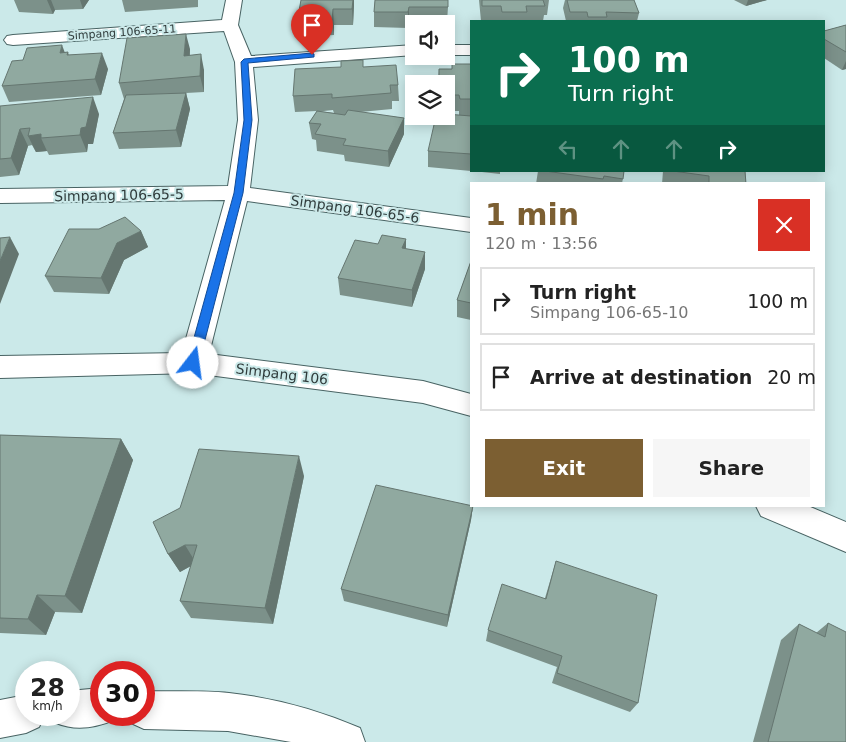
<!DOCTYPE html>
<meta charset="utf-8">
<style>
:root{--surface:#fff;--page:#f6f6f6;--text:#222;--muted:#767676;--line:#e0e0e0;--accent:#7c5f32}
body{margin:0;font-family:"DejaVu Sans",sans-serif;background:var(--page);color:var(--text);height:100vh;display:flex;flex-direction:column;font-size:19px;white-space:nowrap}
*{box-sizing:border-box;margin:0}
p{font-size:16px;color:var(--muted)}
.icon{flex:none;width:28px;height:28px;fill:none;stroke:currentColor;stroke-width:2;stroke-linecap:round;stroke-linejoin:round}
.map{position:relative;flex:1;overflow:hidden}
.sheet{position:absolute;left:470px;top:182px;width:355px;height:325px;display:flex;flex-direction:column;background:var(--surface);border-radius:0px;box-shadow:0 2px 12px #0003}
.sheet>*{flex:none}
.hud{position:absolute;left:470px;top:20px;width:355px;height:152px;border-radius:0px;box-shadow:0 2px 12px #0003;background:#0b6e4f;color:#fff;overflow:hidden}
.tools{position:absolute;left:405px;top:15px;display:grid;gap:10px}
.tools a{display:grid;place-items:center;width:50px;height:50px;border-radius:0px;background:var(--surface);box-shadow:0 2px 12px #0003;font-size:25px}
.speed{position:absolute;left:15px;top:661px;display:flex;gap:10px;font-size:25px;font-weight:700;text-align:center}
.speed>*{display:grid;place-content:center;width:65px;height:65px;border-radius:50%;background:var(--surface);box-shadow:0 2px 12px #0003;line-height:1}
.speed small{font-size:12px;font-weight:400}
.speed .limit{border:8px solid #d22;background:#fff;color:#111}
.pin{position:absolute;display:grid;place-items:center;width:42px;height:42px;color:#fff;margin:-51px -21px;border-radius:50% 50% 50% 0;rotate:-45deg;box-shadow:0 0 5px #0007}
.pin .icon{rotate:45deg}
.me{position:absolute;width:55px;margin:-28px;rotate:15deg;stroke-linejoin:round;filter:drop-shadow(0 0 4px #0008)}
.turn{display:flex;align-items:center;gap:18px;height:105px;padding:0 15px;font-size:22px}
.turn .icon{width:65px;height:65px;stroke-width:2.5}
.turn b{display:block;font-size:35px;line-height:42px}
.lanes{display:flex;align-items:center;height:48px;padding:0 15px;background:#0003;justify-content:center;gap:25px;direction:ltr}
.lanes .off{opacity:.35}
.round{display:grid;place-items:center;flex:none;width:52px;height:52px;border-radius:0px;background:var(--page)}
.headline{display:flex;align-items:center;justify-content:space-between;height:85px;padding:0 15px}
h1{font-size:30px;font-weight:800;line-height:38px;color:var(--accent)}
.button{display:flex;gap:10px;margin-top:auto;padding:10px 15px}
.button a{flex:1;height:58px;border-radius:0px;background:var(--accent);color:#fff;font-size:20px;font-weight:800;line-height:58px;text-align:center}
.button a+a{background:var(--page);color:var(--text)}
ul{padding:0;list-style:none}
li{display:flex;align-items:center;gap:15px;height:68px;margin:0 10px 8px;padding:0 5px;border:2px solid var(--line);border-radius:0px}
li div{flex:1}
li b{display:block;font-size:19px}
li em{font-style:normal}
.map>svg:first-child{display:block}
</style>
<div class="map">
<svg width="846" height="742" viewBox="0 0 846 742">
<rect width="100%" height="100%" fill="#cbe9e9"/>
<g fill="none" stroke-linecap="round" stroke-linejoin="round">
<defs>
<path id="minor" d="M226,0H242L238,25L251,56L414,45V55L253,67L258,120L250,188L471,218V232L247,201L209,354L423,381L471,394V416L423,403L193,373L0,378V356L182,353L225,200L0,203V189L228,186L238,120L235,62L224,31L13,45L7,44L4,40L7,36L13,35L222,20Z
M446,45H471V55H446Z
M756,506H808L846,522V552L761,516Z
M101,688V715H117L114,720C95,728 75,731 56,723L52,715H69V691Z
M144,691C172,692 201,690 229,693C275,698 318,710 360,728L365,742H291L228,731L144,729L131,723L127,715H144Z
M26,695V715H45L39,727L26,733L0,738V700Z"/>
</defs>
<use href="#minor" stroke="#486363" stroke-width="2"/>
<use href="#minor" fill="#fff" fill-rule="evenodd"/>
</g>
<path fill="#7c918a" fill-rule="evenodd" d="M14,0H89L83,9L55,10L53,14L19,12Z
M122,0H198V7L125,12Z
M354,0L353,25H334V35L314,36L313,26H301L299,11Z
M375,0L448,7L447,22H409L408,28L374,27V12Z
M479,0H549L547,15H544L543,21H481Z
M565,0H634L639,13L637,21H566L563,8Z
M734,0H767L746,6Z
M846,25V69L842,70L824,58V31Z
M190,49V55L204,70V92L186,93L190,109L181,147L119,149L113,133L124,99L119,83Z
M65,52H68L69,55L108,69L101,95L9,102L2,86L23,60Z
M471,64V171L428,167V151L459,115V111H446V84H438L439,69H452Z
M363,67L398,85L399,101H392V109L360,112L404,118V134L389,167L345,161L344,155L317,151L316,140L312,139L309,123L317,111L295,112L293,96ZM333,110L334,113L319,111H324Z
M0,106L99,114L93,144H88L87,152L49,155L47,151L36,152L32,145L28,146L19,175L0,177Z
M473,171H500V174Z
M538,171H624L622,184H536Z
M663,171H745L746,184H662Z
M141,231L148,247L124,260L109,294L54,292L45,276Z
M406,239V249L425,252V269L412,307L340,295L338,278L378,244Z
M471,261V320L457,317V300Z
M0,435L121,439L133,460L82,613L55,612L46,635L0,633Z
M304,476L273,624L191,618L180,601L191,566L180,572L168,554Z
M473,506L471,520L447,627L344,601L341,589Z
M556,561L638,703L630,712L552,683L557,667L486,641L488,630L545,598Z
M828,623L846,742H753L781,640L799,624L816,633Z"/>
<path fill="#657670" d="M47,0H51L55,10L53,14Z
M80,0H89L83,9Z
M353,0H354V6L353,25L352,9Z
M748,0H767L746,6Z
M409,7V22L408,28V12Z
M333,9L334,25V35L332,20Z
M186,34L190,49L188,72L184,56Z
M62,45L68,61L60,53Z
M102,53L108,69L101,95L95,79Z
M201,54L204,70V92L200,76Z
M846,61V69L842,70Z
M186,93L190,109L181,147L176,130Z
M93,97L99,114L93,144H88L87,152L80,135L81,128Z
M404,118V134L389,167L388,151Z
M20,129L28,146L19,175L11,158Z
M41,134V138L47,151L36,152L28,136Z
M141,231L148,247L124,260L109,294L101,278L117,243Z
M10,237L19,254L0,304V261Z
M406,239V256L402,248Z
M425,252V269L412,307V290Z
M121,439L133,460L82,613L65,596Z
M299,456L304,476L273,624L265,608Z
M473,506L471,520L447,627L448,615Z
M185,545L196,563L180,572L168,554Z
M37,595L55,612L46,635L28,619Z"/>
<path fill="#90a9a0" stroke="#657670" d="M301,0H353L352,9H333L332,20H313L314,10L299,11Z
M375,0H448V7H409L408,12H374Z
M482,0H543L545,6H526L527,12H502L501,6H482Z
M567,0H634L639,13L606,12L607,17H588L587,12H570Z
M846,25V52L824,39V31Z
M186,34L184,56L201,54L200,76L119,83L127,38Z
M62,45L60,53L68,52L67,55L102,53L95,79L2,86L12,61L23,60L27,48Z
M363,60V67L396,65L398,85H390L391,93L332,98V94L293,96L295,69L341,67V61Z
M452,64H471V99H460L459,95H446V84H439V69H452Z
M186,93L176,130L113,133L126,95Z
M93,97L86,127L81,128L80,135L41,138V134L28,136L30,128L20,129L11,158L0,159V106Z
M348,110L404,118L388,151L343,145L346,139L315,134L321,124L309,123L317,111L345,115Z
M446,114L471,116V154L428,151L436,116H446Z
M545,171H624L623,179L604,176L603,179Z
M673,171H745L746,184H709V176Z
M125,217L141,231L117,243L101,278L45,276L69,229H99Z
M382,235L406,239L402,248L425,252L412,290L338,278L355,240L378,244Z
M10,237L0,261V238Z
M471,261V303L457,300Z
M0,435L121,439L65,596L37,595L28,619L0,618Z
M199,449L299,456L265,608L180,601L197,545H185L168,554L153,522L180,508Z
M376,485L473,506L448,615L341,589Z
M556,561L657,595L638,703L557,673L562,656L488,630L502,584L546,599Z
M828,623L846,632V742H768L799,624L825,637Z"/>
<path fill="#1a73e8" stroke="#114b97" d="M312,53L314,54V57L248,63L252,120L243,193L199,363L193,367L189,366L187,363L234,193L244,120L241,62L244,59Z"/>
<g text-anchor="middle" stroke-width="4" stroke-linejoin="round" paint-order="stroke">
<g font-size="11" fill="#303c3c" stroke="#cbe9e9">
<text transform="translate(122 32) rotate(-4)" y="4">Simpang 106-65-11</text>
</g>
<g font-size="14" fill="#303c3c" stroke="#cbe9e9">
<text transform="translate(119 195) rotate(-1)" y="5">Simpang 106-65-5</text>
<text transform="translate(355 209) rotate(8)" y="5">Simpang 106-65-6</text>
<text transform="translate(282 374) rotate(7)" y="5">Simpang 106</text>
</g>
</g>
</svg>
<div class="tools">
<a><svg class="icon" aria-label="sound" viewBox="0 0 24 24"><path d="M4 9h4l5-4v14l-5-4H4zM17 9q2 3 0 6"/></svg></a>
<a><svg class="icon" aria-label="layers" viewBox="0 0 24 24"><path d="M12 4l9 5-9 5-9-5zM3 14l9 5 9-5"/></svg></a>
</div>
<div class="speed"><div>28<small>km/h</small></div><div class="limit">30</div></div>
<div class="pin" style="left:312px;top:55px;background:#d93025"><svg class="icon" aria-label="arrive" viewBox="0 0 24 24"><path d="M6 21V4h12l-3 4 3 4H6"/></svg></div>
<svg class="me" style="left:193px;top:363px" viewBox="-20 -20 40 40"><circle r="19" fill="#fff"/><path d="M0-13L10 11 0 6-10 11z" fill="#1a73e8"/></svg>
<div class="hud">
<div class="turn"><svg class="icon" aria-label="right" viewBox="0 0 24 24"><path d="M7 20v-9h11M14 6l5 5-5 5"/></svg><div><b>100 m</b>Turn right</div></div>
<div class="lanes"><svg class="icon off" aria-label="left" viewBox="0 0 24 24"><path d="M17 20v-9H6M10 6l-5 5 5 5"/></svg><svg class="icon off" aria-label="ahead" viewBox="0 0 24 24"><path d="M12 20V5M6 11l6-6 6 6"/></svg><svg class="icon off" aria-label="ahead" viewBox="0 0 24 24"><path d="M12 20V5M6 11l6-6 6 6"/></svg><svg class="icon" aria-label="right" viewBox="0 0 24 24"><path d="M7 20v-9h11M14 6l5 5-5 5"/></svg></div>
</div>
<section class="sheet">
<div class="headline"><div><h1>1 min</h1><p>120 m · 13:56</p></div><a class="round" style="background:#d93025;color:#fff"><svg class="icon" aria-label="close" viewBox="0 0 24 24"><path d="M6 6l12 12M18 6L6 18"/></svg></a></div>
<ul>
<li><svg class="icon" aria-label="right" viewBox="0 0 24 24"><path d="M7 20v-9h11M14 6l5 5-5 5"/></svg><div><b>Turn right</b><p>Simpang 106-65-10</p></div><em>100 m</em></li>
<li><svg class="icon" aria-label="arrive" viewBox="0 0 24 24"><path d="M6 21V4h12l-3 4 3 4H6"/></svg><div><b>Arrive at destination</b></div><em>20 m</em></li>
</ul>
<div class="button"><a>Exit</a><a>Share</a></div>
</section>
</div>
